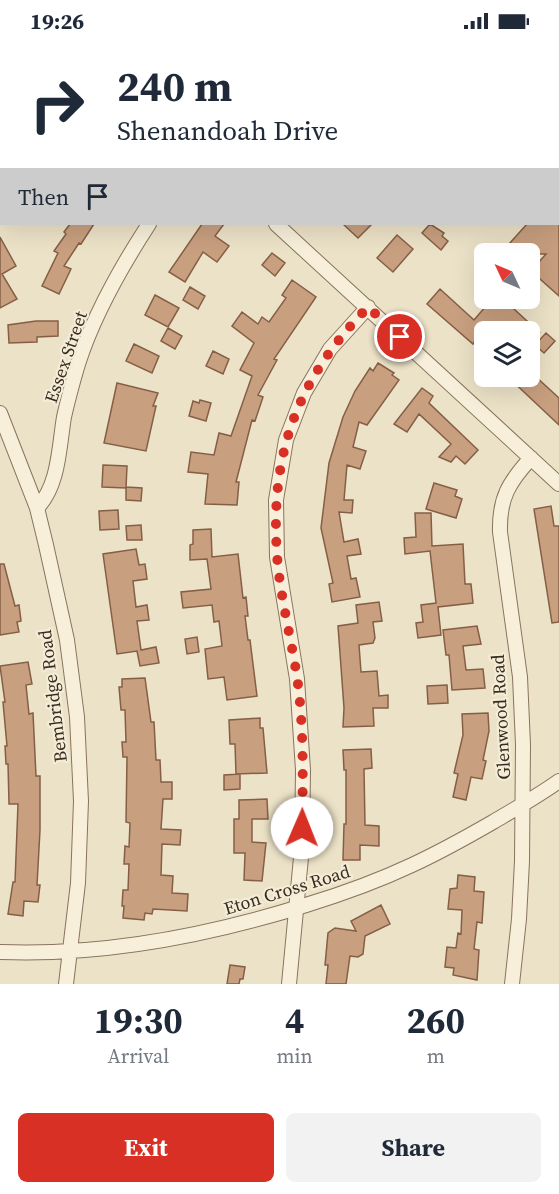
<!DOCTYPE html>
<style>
:root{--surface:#fff;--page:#f2f2f3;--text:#1f2937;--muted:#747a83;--accent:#d93025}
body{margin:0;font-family:"Source Serif 4",serif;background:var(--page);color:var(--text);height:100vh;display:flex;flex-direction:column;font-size:22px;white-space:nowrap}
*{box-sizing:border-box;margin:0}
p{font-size:20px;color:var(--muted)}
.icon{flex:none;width:33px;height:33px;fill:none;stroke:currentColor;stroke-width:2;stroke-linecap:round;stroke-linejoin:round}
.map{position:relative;height:942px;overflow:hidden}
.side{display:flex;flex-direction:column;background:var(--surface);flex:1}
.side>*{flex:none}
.guide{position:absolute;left:0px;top:0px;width:560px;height:183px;box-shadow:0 6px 24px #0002;background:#fff;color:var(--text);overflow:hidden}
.needle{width:39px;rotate:314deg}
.tools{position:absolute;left:474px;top:201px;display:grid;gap:12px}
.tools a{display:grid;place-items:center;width:66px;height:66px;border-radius:9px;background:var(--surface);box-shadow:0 6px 24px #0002;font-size:30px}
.pin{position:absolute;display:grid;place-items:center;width:51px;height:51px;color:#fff;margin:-26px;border:3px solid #fff;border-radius:50%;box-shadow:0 2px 6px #0007}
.me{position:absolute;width:66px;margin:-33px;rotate:1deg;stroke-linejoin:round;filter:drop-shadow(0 0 4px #0008)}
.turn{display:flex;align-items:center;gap:21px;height:126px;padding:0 18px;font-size:27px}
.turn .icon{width:78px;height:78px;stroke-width:2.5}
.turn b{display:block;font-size:42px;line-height:51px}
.then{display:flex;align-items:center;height:57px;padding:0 18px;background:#0003;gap:12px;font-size:22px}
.eta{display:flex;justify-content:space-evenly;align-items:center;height:102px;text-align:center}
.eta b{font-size:36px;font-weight:700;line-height:42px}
.cta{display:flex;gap:12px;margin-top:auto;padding:12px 18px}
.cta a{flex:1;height:69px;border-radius:9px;background:var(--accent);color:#fff;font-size:24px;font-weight:700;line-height:69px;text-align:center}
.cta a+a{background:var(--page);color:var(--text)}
.status{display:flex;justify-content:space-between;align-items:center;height:42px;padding:0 30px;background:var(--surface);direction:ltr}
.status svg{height:16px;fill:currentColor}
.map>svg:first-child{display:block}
</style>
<div class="status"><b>19:26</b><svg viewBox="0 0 49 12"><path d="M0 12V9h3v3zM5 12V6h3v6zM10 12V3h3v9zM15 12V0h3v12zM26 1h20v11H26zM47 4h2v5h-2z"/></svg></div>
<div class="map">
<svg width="559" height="942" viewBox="0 0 559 942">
<rect width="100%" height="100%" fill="#ece2c7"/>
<path fill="#c89f7f" stroke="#855f45" stroke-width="1.5" d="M70,182H94L81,202L79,201L64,224L71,227L59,252L42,244L58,211L54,209L66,192L64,190Z
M202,182H224L215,194L229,204L217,220L203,210L185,240L169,230Z
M343,182H372L358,196Z
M430,182L444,191L442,194L448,199L441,208L422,191Z
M527,182H559V254L531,229L546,212H500Z
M397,193L413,207L393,230L377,216Z
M0,195L16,224L2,232L17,257L0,266Z
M272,211L285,221L275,234L262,223Z
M292,238L316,255L274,317L277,318L258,353L263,355L255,379L252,378L236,440H239L237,463L205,462L208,432L188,430L191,410L214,413L219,391L231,394L252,334L240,328L254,301L232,284L242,270L258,282L262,275L269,280L286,256L282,253Z
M190,245L205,254L198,267L183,258Z
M440,247L474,278L493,256H502L539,290H516L506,281L497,290H484V307L475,299L473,302L427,262Z
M155,253L179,266L168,285L145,273Z
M36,279H58V294L37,295V300L9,301L8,283Z
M168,286L182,294L175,307L161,299Z
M546,291L555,299L544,311L535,303Z
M134,302L159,314L152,331L126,319Z
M213,309L229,317L223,332L206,324Z
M378,321L394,331L392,333L399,338L367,383L359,380L353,405L366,409L360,427L347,423L344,458H353L352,471L339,470L344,500L358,497L361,512L347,514L351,537L356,536L360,555L332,560L329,542L333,541L321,486L329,421L343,375L355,349L370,326L373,329Z
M507,334H535L559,356V383Z
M117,341L158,351L153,364H156L146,409L104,401Z
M422,346L433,354L429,361L478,408L465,422L456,414L451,420L439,415L451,402L419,372L407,390L394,382Z
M200,358L211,361L206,379L189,374L193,359L199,361Z
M103,423L127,424L126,446L102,445Z
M434,441L457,448L455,454L462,457L456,476L426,467Z
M126,445L142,446L141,459L126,458Z
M551,464L554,484H559V580L552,581L534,467Z
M118,468L119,487L100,488L99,469Z
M415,471H431L432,504L463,502L465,542H471L473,561L438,565L441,593L418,596L416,581L423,580L421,563L436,561L430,509L405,512L404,496L416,495Z
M141,483L142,498H127L126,484Z
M211,487L212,515L238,512L243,556L246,555L248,574H245L248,598H250L257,654L227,658L224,635L208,637L205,607L222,604L219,579L214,580L212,563L183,566L181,550L211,547L207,517L190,518V503L193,502V488Z
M136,507L139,523L145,522L147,537L133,539L136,565L147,563L149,578L137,579L141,608L156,605L159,621L140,624L137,609L117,612L103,512Z
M0,522H4L15,564L19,563L21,579L17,580L19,590L0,593Z
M379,560L382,579L373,580L375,596L373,601L359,603L361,630L377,629L379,654L388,653V666H373L374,684L343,685L344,666L338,584L358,581L356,563Z
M477,584L481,602L463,604L466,628L483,627L485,646L452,648L449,613H446L443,588Z
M197,595L199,610L187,612L185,597Z
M28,620L32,642L26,643L29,672L33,671L36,734H40V788L37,843H40L38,860L24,859L23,874L8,872L13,840H15L18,762H9L8,722H6L5,704H7L3,660H5L0,624Z
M145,636L151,680H154L156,718H160L161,740H172V757H163L161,787L181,788L180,803L162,802L161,833L173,834L172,851L188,852L187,869L153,867L152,872L145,871L144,878L123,876L124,864H122L123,848H128L129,822H124L125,804L129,805L130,781L126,780L127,715H123L122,700H126L125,668H121L119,645H122V637Z
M447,643L448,661L428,662L427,644Z
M488,671L489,689L483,718L486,719L482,737L471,735L466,758L453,755L458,732L454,731L463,693L462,672Z
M260,676V686H263L267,731L236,732L235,702H230L229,678Z
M371,707L372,726L364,727L365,783L379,784V804L360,803V818H343L344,782H346V728H344L343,708Z
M240,732V747L224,748V733Z
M267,757L268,777H252V800L266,801L262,839L244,838L245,811H234V777H239V758Z
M458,833L475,835L474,849L484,850L482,881L477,880L474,907L479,908L477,938L453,933L454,926L445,925L447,905L456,906L458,891L461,892L462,868L448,867L450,847L457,846Z
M381,863L390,882L365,894L363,912L358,915L350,914L346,942H326L328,923H325L328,891L335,886L356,889L351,879Z
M230,923L245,925L243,937H240L239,942H227Z"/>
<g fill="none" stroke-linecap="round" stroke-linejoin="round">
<defs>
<path id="minor" d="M78,0L80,2
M427,0L429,2
M558,118L559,119
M276,182L559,442
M0,371L37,466L46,503L67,598L77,675L81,759L78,841L66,942
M37,466C59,444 59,405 64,375C68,357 73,339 78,322C94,272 121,225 149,182
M0,910C103,914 207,894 306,863C342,852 378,839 412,823C440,810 467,795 493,780C515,767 538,754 559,739
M289,942L302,805L303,728L297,637L277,515L276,458L286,398L304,351L330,307L368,265
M512,942L519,877L522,819L523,703L520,635L500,490C499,456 509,440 531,416"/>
</defs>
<use href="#minor" stroke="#87745d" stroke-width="16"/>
<use href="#minor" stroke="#f7efda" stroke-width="14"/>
</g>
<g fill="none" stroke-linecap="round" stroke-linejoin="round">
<path stroke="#d93025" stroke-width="10" stroke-dasharray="0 18" d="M302,786C303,736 304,684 297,635C291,595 280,554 277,513C270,411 297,338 368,265L400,295"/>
</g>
<g text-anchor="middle" stroke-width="4.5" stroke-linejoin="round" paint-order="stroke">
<g font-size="18" fill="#382c20" stroke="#f4ecd6">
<text transform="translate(66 315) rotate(-71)" y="6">Essex Street</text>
<text transform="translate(53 654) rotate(-97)" y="6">Bembridge Road</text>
<text transform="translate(501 675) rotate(-93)" y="6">Glenwood Road</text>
<text transform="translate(287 848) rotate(-17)" y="6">Eton Cross Road</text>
</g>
</g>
</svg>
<div class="tools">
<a><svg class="needle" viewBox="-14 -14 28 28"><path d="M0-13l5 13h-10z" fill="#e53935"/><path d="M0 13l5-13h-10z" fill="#747a83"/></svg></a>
<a><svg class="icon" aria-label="layers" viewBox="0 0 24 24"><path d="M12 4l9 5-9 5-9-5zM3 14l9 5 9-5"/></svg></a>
</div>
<div class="pin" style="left:400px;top:295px;background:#d93025"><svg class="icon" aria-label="arrive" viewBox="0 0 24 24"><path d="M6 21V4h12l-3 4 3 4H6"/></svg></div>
<svg class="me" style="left:302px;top:786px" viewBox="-20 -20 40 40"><circle r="19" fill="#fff"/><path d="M0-13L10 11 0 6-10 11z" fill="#d93025"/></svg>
<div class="guide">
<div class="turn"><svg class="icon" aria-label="right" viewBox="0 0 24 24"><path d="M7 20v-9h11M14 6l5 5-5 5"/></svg><div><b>240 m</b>Shenandoah Drive</div></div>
<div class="then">Then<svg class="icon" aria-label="arrive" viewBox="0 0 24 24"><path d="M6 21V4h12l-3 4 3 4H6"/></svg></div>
</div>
</div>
<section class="side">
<div class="eta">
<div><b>19:30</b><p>Arrival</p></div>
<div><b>4</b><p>min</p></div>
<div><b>260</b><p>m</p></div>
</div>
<div class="cta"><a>Exit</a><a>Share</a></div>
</section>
